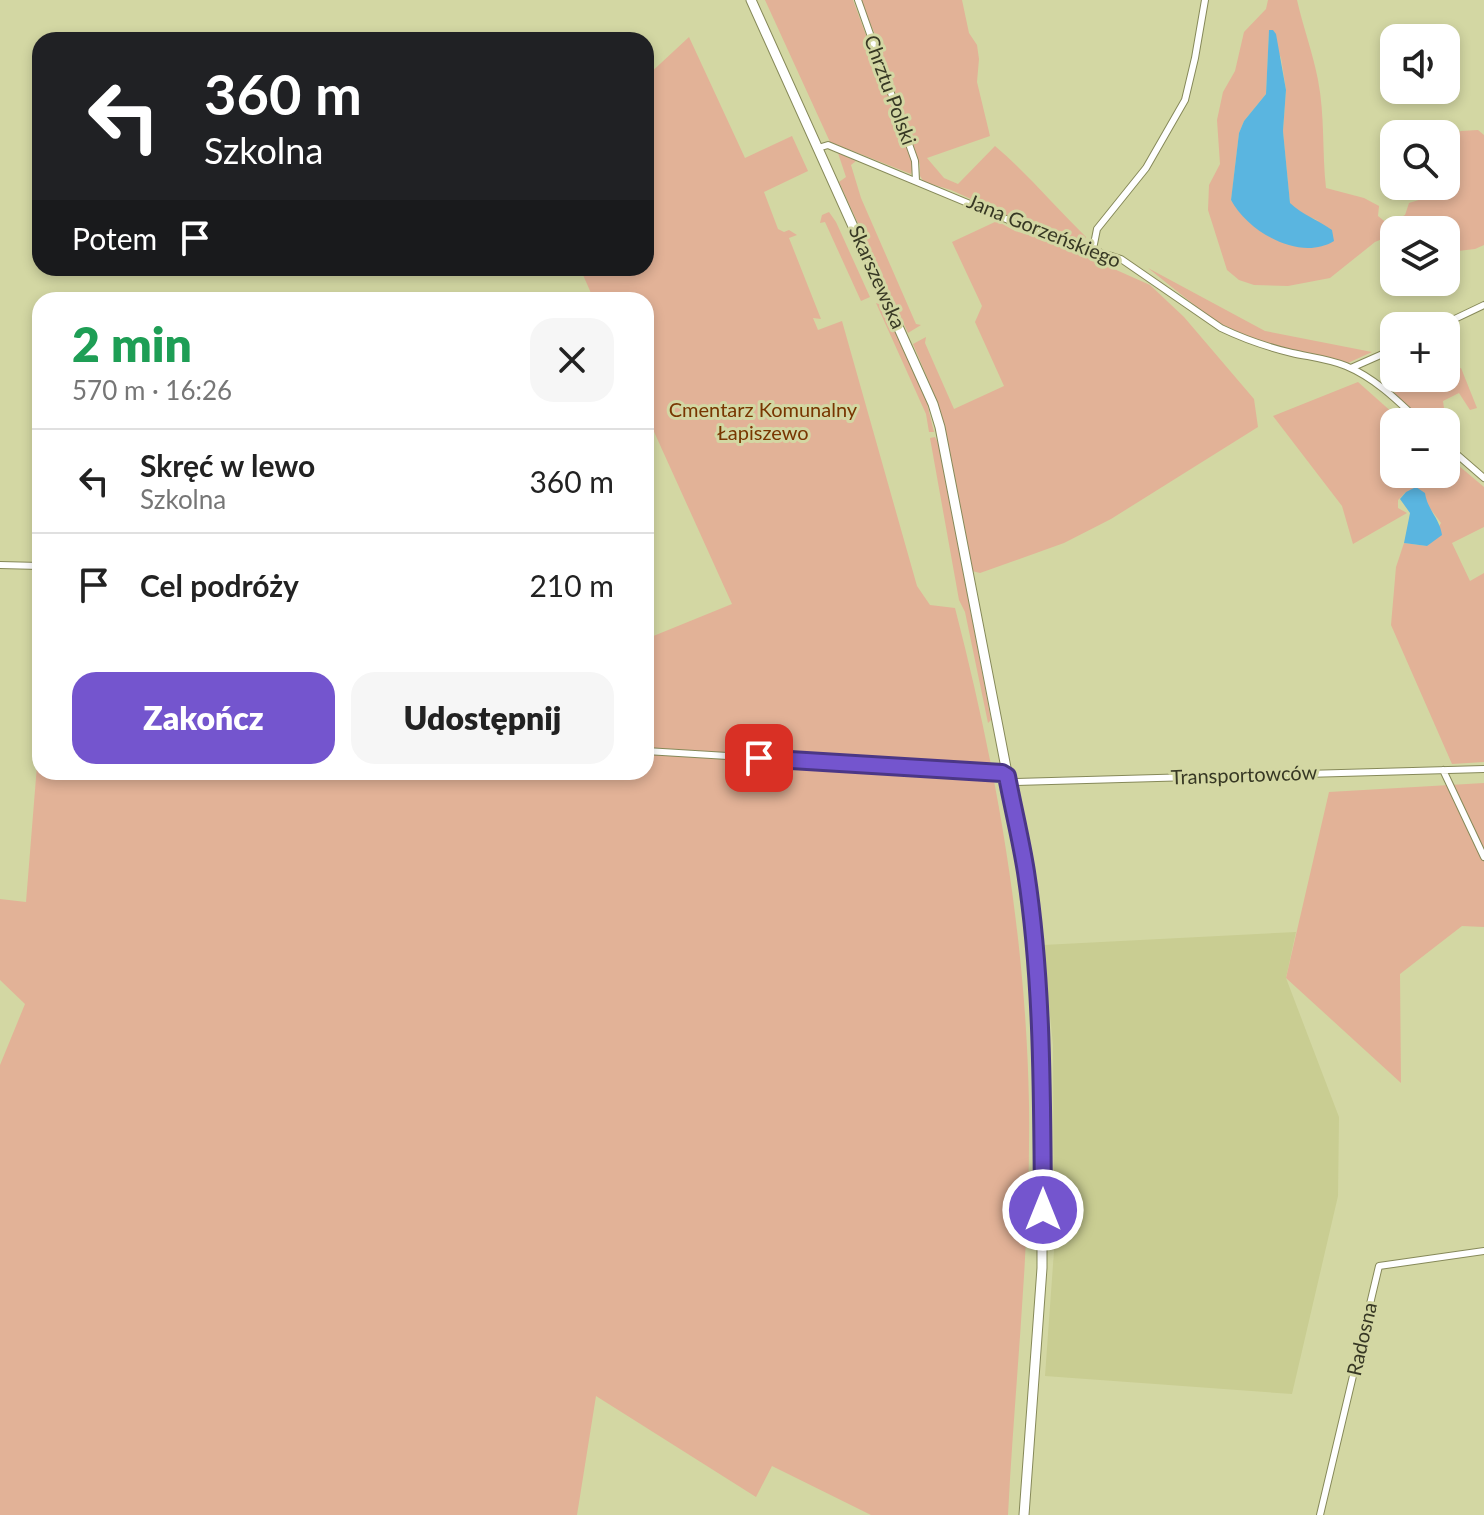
<!DOCTYPE html>
<html lang="pl">
<meta charset="utf-8">
<style>
:root{--surface:#fff;--page:#f6f6f6;--text:#222;--muted:#767676;--line:#e0e0e0;--accent:#7455ce}
body{margin:0;font-family:Lato,sans-serif;background:var(--page);color:var(--text);height:100vh;display:flex;flex-direction:column;font-size:30px;white-space:nowrap}
*{box-sizing:border-box;margin:0}
p{font-size:26px;color:var(--muted)}
.icon{flex:none;width:44px;height:44px;fill:none;stroke:currentColor;stroke-width:2;stroke-linecap:round;stroke-linejoin:round}
.map{position:relative;flex:1;overflow:hidden}
.drawer{position:absolute;left:32px;top:292px;width:622px;height:488px;display:flex;flex-direction:column;background:var(--surface);border-radius:24px;box-shadow:0 4px 12px #0003}
.drawer>*{flex:none}
.guide{position:absolute;left:32px;top:32px;width:622px;height:244px;border-radius:24px;box-shadow:0 4px 12px #0003;background:#202124;color:#fff;overflow:hidden}
.tools{position:absolute;left:1380px;top:24px;display:grid;gap:16px}
.tools a{display:grid;place-items:center;width:80px;height:80px;border-radius:16px;background:var(--surface);box-shadow:0 4px 12px #0003;font-size:40px}
.pin{position:absolute;display:grid;place-items:center;width:68px;height:68px;color:#fff;margin:-34px;border-radius:16px;box-shadow:0 4px 12px #0006}
.me{position:absolute;width:88px;margin:-44px;rotate:0deg;stroke-linejoin:round;filter:drop-shadow(0 0 6px #0008)}
.turn{display:flex;align-items:center;gap:28px;height:168px;padding:0 40px;font-size:36px}
.turn .icon{width:104px;height:104px;stroke-width:2.5}
.turn b{display:block;font-size:56px;line-height:68px}
.then{display:flex;align-items:center;height:76px;padding:0 40px;background:#0003;gap:16px;font-size:30px}
.round{display:grid;place-items:center;flex:none;width:84px;height:84px;border-radius:24px;background:var(--page)}
.summary{display:flex;align-items:center;justify-content:space-between;height:136px;padding:0 40px}
h1{font-size:48px;font-weight:800;line-height:60px;color:#1e9e55}
.primary-button{display:flex;gap:16px;margin-top:auto;padding:16px 40px}
.primary-button a{flex:1;height:92px;border-radius:24px;background:var(--accent);color:#fff;font-size:32px;font-weight:800;line-height:92px;text-align:center}
.primary-button a+a{background:var(--page);color:var(--text)}
ul{padding:0;list-style:none}
li{display:flex;align-items:center;gap:24px;height:104px;padding:0 40px;border-top:2px solid var(--line)}
li div{flex:1}
li b{display:block;font-size:30px}
li em{font-style:normal}
.map>svg:first-child{display:block}
</style>
<div class="map">
<svg width="1484" height="1515" viewBox="0 0 1484 1515">
<rect width="100%" height="100%" fill="#d3d7a3"/>
<path fill="#c9cd92" d="M1296,932L1286,978L1339,1117L1338,1196L1292,1394L1045,1376L1054,1251L1053,1045L1043,945Z"/>
<path fill="#e2b297" fill-rule="evenodd" d="M765,0H853L908,148L913,167L911,174L830,142Z
M860,0H962L969,33L977,45L979,59L977,82L990,136L927,158L944,178L958,184L995,146C1028,174 1055,207 1086,237L1082,242L1017,220L951,190L924,182L920,176V165L877,39Z
M1268,0H1297C1303,27 1313,53 1318,80C1325,116 1322,152 1326,188L1364,198L1379,206L1378,216L1388,224L1405,215L1409,203L1425,198L1444,200L1453,191L1446,162V137L1461,131L1478,130L1484,135V245L1475,249L1449,252L1446,250V230H1394V234L1375,242L1330,278L1288,286L1254,285L1239,280L1227,270L1208,210L1209,185L1220,164L1217,120L1223,92L1235,71L1244,32L1266,9ZM1269,31L1281,58L1286,90L1283,131L1290,204L1300,213L1319,221L1231,201L1239,133L1244,121L1266,94Z
M689,37L745,158L792,136L808,171L764,192L778,229L784,232L789,230L797,235L789,238L821,319L813,318L818,330L842,321L917,586L930,605L955,608C997,770 1026,936 1029,1104C1031,1241 1015,1378 1008,1515H871L772,1466L756,1497L596,1396L577,1515H0V1065L25,1004L0,980V899L26,902L40,728V772H646V639L732,604L646,414V300H594L580,268H646V77Z
M838,153L856,161L851,165L861,198L916,324L921,325L908,333L839,182L846,177Z
M829,212L836,222L870,297L861,301L825,222L820,223L822,215Z
M997,221L1015,231L1058,244L1150,285L1184,317L1254,399L1258,427L1111,519L1064,543L980,573L972,571L944,426L936,399L913,344L926,337L925,343L954,409L1004,386L975,322L982,306L952,242Z
M1148,268L1265,331L1372,352L1348,363L1284,348L1245,335L1213,320Z
M876,303L886,307L924,391L934,432H929L926,414Z
M1461,368L1477,408L1470,410L1459,393L1443,401L1444,408L1421,417L1393,393L1433,378H1446V373Z
M1358,382L1403,422H1394V474H1446V455L1484,487V527L1452,543L1470,581L1484,573V762L1452,764L1391,625L1396,567L1404,543L1427,546L1441,523L1426,503L1425,493L1406,492L1398,500V508L1407,513L1353,544L1342,506L1273,416Z
M935,437L939,445L991,720L988,723L965,612L959,600L930,438Z
M1484,783V927L1462,926L1400,974L1401,1083L1286,978L1329,792Z"/>
<path fill="#5ab5e0" d="M1269,30H1273L1276,34L1286,90L1283,131L1290,203C1303,215 1318,220 1332,230L1334,241C1300,262 1248,232 1231,200L1239,133L1244,121L1266,94Z
M1416,487L1425,493C1427,509 1440,519 1442,535L1427,546L1404,543L1410,513L1400,499L1406,492Z"/>
<g fill="none" stroke-linecap="round" stroke-linejoin="round">
<defs>
<path id="minor" d="M858,0L915,161L916,181
M818,148L828,145L1042,234L1121,259L1221,328C1244,339 1267,347 1292,353C1310,357 1329,359 1346,366C1375,378 1398,401 1420,422
M1093,249L1097,229L1146,168L1185,100L1195,58L1205,0
M1440,326L1484,305
M1351,368L1394,349
M1446,445L1484,478
M0,565L40,566
M646,751L1002,773L1012,782L1484,769
M1443,770L1484,857
M1320,1515L1379,1266L1484,1251"/>
<path id="secondary" d="M751,0L933,404L940,427L1026,871L1034,953L1042,1105V1268L1024,1515"/>
</defs>
<use href="#minor" stroke="#868959" stroke-width="8"/>
<use href="#secondary" stroke="#868959" stroke-width="11"/>
<use href="#minor" stroke="#fff" stroke-width="6"/>
<use href="#secondary" stroke="#fff" stroke-width="9"/>
</g>
<g fill="none" stroke-linecap="round" stroke-linejoin="round">
<defs>
<path id="route" d="M759,758L1002,773L1007,776C1013,808 1021,840 1026,872C1043,983 1042,1098 1043,1210"/>
</defs>
<use href="#route" stroke="#4b3786" stroke-width="20"/>
<use href="#route" stroke="#7455ce" stroke-width="14"/>
</g>
<g text-anchor="middle" stroke-width="6" stroke-linejoin="round" paint-order="stroke">
<g font-size="20" fill="#373824" stroke="#d3d7a3">
<text transform="translate(890 90) rotate(70)" y="7">Chrztu Polski</text>
<text transform="translate(1044 231) rotate(22)" y="7">Jana Gorzeńskiego</text>
<text transform="translate(877 277) rotate(66)" y="7">Skarszewska</text>
<text transform="translate(1244 775) rotate(-2)" y="7">Transportowców</text>
<text transform="translate(1362 1339) rotate(-77)" y="7">Radosna</text>
</g>
<g font-size="20" fill="#783600" stroke="#d3d7a3">
<text x="763" y="417">Cmentarz Komunalny<tspan x="763" dy="23">Łapiszewo</tspan></text>
</g>
</g>
</svg>
<div class="tools">
<a><svg class="icon" aria-label="sound" viewBox="0 0 24 24"><path d="M4 9h4l5-4v14l-5-4H4zM17 9q2 3 0 6"/></svg></a>
<a><svg class="icon" aria-label="search" viewBox="0 0 24 24"><circle cx="10" cy="10" r="6"/><path d="M15 15l6 6"/></svg></a>
<a><svg class="icon" aria-label="layers" viewBox="0 0 24 24"><path d="M12 4l9 5-9 5-9-5zM3 14l9 5 9-5"/></svg></a>
<a>+</a>
<a>−</a>
</div>
<div class="pin" style="left:759px;top:758px;background:#d93025"><svg class="icon" aria-label="arrive" viewBox="0 0 24 24"><path d="M6 21V4h12l-3 4 3 4H6"/></svg></div>
<svg class="me" style="left:1043px;top:1210px" viewBox="-20 -20 40 40"><circle r="17" fill="#7455ce" stroke="#fff" stroke-width="3"/><path d="M0-11L8 9 0 5-8 9z" fill="#fff"/></svg>
<div class="guide">
<div class="turn"><svg class="icon" aria-label="left" viewBox="0 0 24 24"><path d="M17 20v-9H6M10 6l-5 5 5 5"/></svg><div><b>360 m</b>Szkolna</div></div>
<div class="then">Potem<svg class="icon" aria-label="arrive" viewBox="0 0 24 24"><path d="M6 21V4h12l-3 4 3 4H6"/></svg></div>
</div>
<section class="drawer">
<div class="summary"><div><h1>2 min</h1><p>570 m · 16:26</p></div><a class="round"><svg class="icon" aria-label="close" viewBox="0 0 24 24"><path d="M6 6l12 12M18 6L6 18"/></svg></a></div>
<ul>
<li><svg class="icon" aria-label="left" viewBox="0 0 24 24"><path d="M17 20v-9H6M10 6l-5 5 5 5"/></svg><div><b>Skręć w lewo</b><p>Szkolna</p></div><em>360 m</em></li>
<li><svg class="icon" aria-label="arrive" viewBox="0 0 24 24"><path d="M6 21V4h12l-3 4 3 4H6"/></svg><div><b>Cel podróży</b></div><em>210 m</em></li>
</ul>
<div class="primary-button"><a>Zakończ</a><a>Udostępnij</a></div>
</section>
</div>
